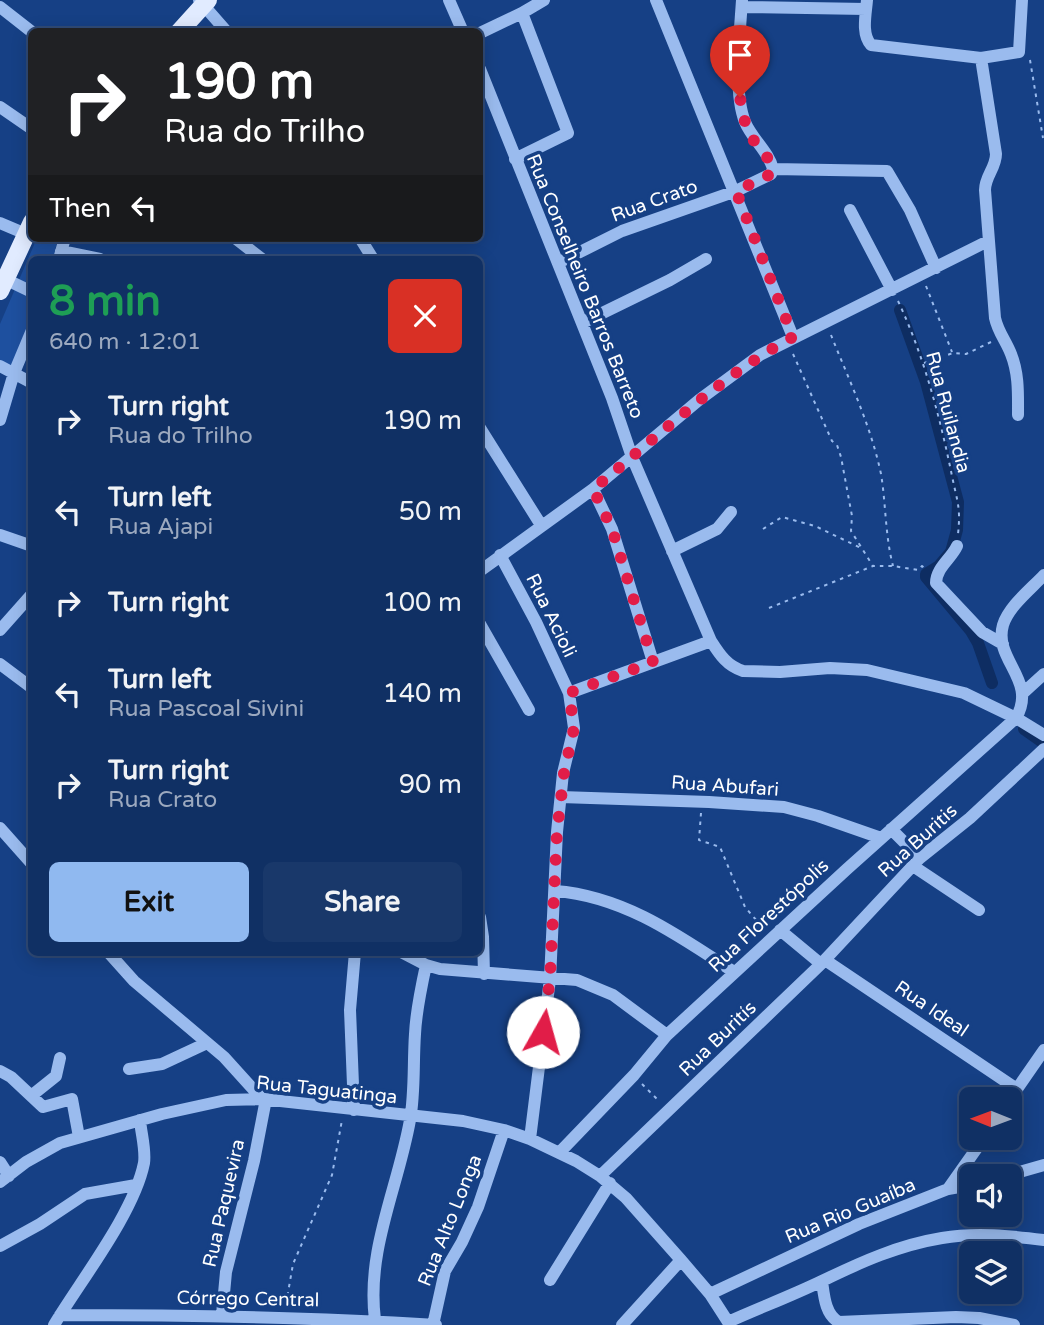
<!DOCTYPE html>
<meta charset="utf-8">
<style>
:root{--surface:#103064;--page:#19386a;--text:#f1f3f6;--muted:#9ca9bf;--line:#304b78;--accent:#90b9f0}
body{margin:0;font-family:"Varela Round",sans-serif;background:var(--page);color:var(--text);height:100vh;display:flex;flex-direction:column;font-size:26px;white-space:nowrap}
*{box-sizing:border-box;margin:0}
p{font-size:23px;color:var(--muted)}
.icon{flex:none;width:38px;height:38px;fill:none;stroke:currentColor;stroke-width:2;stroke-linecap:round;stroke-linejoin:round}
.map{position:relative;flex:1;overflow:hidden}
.side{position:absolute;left:28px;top:256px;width:455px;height:700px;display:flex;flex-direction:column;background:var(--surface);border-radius:10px;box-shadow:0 4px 18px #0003,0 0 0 2px var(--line)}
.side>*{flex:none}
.guide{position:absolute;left:28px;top:28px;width:455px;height:214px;border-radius:10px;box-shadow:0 4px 18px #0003,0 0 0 2px var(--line);background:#202124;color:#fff;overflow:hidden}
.needle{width:46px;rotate:271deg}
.controls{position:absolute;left:959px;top:1087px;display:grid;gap:14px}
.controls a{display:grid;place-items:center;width:63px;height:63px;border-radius:10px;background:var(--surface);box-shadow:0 4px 18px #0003,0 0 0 2px var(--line);font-size:35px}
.pin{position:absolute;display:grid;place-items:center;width:60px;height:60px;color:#fff;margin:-72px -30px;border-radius:50% 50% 50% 0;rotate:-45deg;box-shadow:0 0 7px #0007}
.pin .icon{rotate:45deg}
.me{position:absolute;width:77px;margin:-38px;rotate:7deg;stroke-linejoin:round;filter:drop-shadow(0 0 5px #0008)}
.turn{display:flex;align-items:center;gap:24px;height:147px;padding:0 21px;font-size:32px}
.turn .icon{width:91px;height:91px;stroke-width:2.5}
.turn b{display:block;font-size:49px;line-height:60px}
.then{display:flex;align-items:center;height:66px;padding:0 21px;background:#0003;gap:14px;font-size:26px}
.round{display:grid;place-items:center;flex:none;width:74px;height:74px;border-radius:10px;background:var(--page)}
.head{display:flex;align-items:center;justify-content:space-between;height:119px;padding:0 21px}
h1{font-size:42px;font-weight:800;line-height:52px;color:#1e9e55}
.cta{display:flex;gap:14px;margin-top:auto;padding:14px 21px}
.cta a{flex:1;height:80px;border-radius:10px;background:var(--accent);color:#111;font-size:28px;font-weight:800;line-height:80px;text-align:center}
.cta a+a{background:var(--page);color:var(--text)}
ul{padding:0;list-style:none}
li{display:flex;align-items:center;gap:21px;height:91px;padding:0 21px}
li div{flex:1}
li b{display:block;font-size:26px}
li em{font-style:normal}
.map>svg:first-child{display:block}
</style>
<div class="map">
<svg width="1044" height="1325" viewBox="0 0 1044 1325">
<rect width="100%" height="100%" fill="#164085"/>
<path fill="#1e509f" d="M37,238H58L53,259H32L31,318L12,367L0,361V324Z"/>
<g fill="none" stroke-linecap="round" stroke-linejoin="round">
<path stroke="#0e2d62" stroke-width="12" d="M900,310L926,382L958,502L957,530L951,552L939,566L926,574V577L971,631L978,643L992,683
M1024,729L1044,743"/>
<path stroke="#9abbee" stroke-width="2" stroke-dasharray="3.5 5" stroke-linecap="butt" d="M1030,60L1043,138
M926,286L952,352
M898,301C924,356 940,417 952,476C957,501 961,507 958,534
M831,335C849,380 871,426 881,474C886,504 885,535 893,566
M793,354L832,441L837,445L841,457L852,516L851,531L873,566
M924,363L953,353L966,354L991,342
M763,529L782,517L815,526L861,548
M769,608L873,566H893L918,570L922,566L925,569
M701,813L699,840L720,847L745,907L763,928
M642,1084L660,1102
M286,1304L293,1264L332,1175L342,1120"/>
<path stroke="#9abbee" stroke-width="12" d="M199,0L227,32
M449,0L463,32
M656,0L793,337
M867,0C866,14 861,34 871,45L981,58
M0,7L32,32
M742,7L866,9
M480,33L522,13L544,0
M480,69L612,398L632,457L711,641C720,655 727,666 743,671L780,672L830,668L867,670L964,693L1016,718L1044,735
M0,107L32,129
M515,159L568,133L522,13
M773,169L887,171L910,210L936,268
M850,210L892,290
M0,223L26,234
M235,238L262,259
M360,238L373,259
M61,251L100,259
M59,259L65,238
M558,263L622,231L736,191L771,174L773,169C769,152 752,139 745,122C733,92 740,33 742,0
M5,279L32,292
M582,323L670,280L706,259
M0,366L32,383
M1018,415C1018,394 1019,374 1011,354C1006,341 998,332 995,318L985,190C985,176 996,168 996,154L981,58L1019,52L1022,0
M0,420L14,373L32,330
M480,428L541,525
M593,489L612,529L653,662
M0,535L32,546
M957,546C951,559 936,568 936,583L982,632L1003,644
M672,551L717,529L731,512
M500,555L536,622L569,693L574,728L563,773L557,832L550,979L530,1139
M480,571L593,489L699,400L760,355L988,241
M480,624L529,710
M0,630L32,594
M0,664L32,688
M569,693L711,641
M1023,693L1044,674
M561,797L709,802L784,807L818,816L881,838
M0,828L32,864
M891,829L920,858
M913,866L979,910
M555,891C623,896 678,935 734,972
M480,917L483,937L484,974
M108,952L134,981L224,1057L262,1099
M401,952L426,965L440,969L577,980L613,995L667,1035
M825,960L1017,1089
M821,964L920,858L970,818L1044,749
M129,1069L162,1064L207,1043
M0,1071L11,1077L43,1107L72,1099L79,1137
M31,1096L56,1076L60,1058
M1010,1099L1044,1050
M354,1110L350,1010L355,952
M559,1153L634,1075L667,1035L847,869L1016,718C1038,680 993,660 1003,625C1009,606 1031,589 1044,575
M0,1162L9,1176
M600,1176L821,964L780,930
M1005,1176L1044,1165
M0,1182L26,1162L60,1143L162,1114L226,1100L262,1099L463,1121L504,1130L530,1139L576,1161L600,1176L626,1198L681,1260L710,1294L730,1325
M948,1189L984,1138
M0,1246L40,1224L85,1194L136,1185
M550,1280L610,1183
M822,1281C824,1295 825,1315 839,1322L956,1317L979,1318L1014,1325
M710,1294L859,1224L948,1189L971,1185
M60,1315C185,1315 311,1317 436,1325
M222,1315L226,1272L254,1161L266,1099
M375,1320C366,1250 398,1188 410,1120C415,1093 413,1063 415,1034C416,1011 421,988 426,965
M728,1322C759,1308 791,1296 822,1281C861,1262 899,1245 942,1238C976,1232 1011,1236 1044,1240
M54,1325C81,1280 134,1213 144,1163C146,1150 141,1133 140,1120
M433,1325L445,1271L462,1242L478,1207L504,1130
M622,1325L681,1260"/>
<path stroke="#e1ebff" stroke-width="18" d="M179,32L208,0
M0,291L32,222"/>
</g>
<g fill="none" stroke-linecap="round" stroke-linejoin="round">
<path stroke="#e11d48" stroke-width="12" stroke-dasharray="0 21.6" d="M543,1032L550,979L557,832L564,773L574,728L569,693L653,662L612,529L593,489C659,436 719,377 793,337L736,191L771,174L773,169C769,156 757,147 751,136C744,123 742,111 740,97"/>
</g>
<g text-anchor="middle" stroke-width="7" stroke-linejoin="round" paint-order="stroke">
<g font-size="19" fill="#fff" stroke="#164085">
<text transform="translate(654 200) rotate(-20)" y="7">Rua Crato</text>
<text transform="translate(586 286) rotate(68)" y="7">Rua Conselheiro Barros Barreto</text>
<text transform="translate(949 412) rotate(75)" y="7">Rua Ruilandia</text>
<text transform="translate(552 615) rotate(64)" y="7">Rua Acioli</text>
<text transform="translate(725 785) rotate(4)" y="7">Rua Abufari</text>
<text transform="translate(917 840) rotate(-42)" y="7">Rua Buritis</text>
<text transform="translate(768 915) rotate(-43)" y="7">Rua Florestópolis</text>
<text transform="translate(932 1008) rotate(34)" y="7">Rua Ideal</text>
<text transform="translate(717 1038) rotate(-44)" y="7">Rua Buritís</text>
<text transform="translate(327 1089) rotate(6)" y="7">Rua Taguatinga</text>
<text transform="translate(223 1203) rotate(-77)" y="7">Rua Paquevira</text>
<text transform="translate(850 1210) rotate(-23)" y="7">Rua Rio Guaíba</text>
<text transform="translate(449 1220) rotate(-68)" y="7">Rua Alto Longa</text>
<text transform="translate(248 1298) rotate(1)" y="7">Córrego Central</text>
</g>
</g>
</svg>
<div class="controls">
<a><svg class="needle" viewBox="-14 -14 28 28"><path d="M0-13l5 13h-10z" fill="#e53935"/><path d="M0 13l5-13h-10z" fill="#9ca9bf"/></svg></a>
<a><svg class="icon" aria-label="sound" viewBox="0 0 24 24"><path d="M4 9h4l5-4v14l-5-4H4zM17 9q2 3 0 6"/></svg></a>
<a><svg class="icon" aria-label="layers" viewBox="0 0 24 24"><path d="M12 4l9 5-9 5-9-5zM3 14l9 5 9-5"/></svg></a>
</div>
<div class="pin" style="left:740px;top:97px;background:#d93025"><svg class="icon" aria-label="arrive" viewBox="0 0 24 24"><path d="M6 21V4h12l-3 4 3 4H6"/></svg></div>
<svg class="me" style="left:543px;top:1032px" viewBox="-20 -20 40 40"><circle r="19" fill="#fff"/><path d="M0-13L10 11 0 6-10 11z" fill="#e11d48"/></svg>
<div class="guide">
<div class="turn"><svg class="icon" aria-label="right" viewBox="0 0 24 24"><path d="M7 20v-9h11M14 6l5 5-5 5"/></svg><div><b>190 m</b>Rua do Trilho</div></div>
<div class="then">Then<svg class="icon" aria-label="left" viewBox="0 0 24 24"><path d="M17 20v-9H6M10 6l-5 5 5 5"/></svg></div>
</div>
<section class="side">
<div class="head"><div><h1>8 min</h1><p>640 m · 12:01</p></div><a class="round" style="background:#d93025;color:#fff"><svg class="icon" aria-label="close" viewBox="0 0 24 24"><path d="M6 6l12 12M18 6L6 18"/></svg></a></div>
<ul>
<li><svg class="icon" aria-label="right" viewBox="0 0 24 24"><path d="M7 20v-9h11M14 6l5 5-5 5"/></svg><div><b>Turn right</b><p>Rua do Trilho</p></div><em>190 m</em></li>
<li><svg class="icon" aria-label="left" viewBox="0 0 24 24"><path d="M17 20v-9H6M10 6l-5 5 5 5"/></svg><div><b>Turn left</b><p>Rua Ajapi</p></div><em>50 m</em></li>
<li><svg class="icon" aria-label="right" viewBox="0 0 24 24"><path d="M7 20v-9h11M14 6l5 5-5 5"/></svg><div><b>Turn right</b></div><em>100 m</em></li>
<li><svg class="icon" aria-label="left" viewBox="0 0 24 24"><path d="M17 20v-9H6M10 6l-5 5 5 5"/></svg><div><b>Turn left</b><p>Rua Pascoal Sivini</p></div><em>140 m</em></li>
<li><svg class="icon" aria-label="right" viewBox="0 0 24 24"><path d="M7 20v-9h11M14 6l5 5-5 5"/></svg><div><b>Turn right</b><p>Rua Crato</p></div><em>90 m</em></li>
</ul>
<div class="cta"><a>Exit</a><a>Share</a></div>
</section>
</div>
